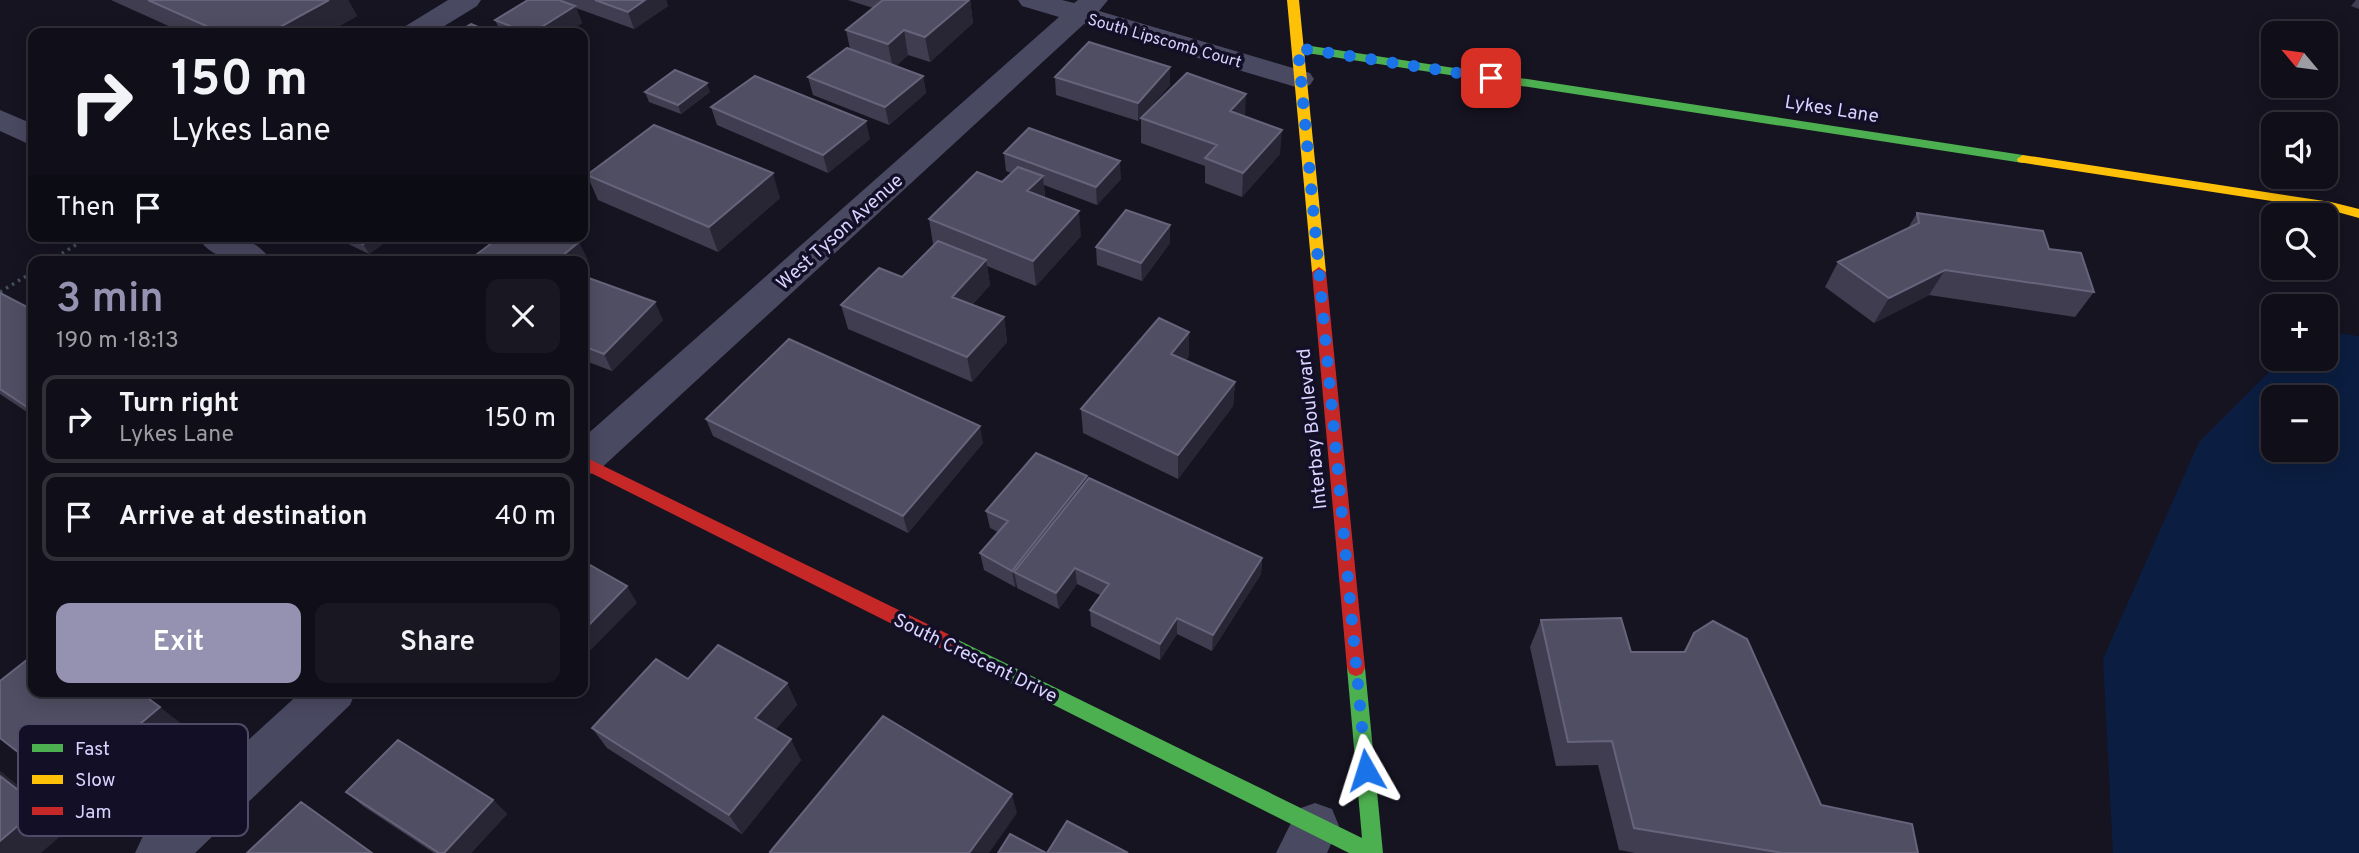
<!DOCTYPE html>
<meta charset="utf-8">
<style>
:root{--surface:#100f19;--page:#191822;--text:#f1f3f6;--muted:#9c9ca2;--line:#302f38;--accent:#9591b1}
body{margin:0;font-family:Overpass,sans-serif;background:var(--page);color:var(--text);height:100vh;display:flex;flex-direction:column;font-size:26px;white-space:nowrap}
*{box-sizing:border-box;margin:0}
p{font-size:23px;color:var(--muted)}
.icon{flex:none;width:38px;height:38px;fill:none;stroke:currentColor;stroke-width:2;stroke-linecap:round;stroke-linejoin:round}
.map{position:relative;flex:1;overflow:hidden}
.sheet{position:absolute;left:28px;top:256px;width:560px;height:441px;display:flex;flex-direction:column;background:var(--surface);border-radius:14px;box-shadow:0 4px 18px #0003,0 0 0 2px var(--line)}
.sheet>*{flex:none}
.banner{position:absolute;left:28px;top:28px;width:560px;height:214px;border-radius:14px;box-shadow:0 4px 18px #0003,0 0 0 2px var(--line);background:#100f19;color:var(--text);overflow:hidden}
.needle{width:46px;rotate:299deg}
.fabs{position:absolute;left:2261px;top:21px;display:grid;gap:14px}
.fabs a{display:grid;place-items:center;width:77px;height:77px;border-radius:14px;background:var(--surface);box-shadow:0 4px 18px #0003,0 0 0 2px var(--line);font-size:35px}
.pin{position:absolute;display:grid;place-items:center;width:60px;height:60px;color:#fff;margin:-30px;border-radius:14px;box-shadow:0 4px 10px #0006}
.me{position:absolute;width:77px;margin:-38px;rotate:354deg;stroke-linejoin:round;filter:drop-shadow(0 0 5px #0008)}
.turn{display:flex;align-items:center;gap:24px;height:147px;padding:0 28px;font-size:32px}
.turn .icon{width:91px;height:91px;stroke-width:2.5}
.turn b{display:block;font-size:49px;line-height:60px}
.then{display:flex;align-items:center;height:66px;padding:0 28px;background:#0003;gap:14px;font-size:26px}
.round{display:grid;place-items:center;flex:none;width:74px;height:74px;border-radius:14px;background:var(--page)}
.head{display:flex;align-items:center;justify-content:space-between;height:119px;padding:0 28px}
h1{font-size:42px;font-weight:600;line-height:52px;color:var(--accent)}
.button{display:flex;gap:14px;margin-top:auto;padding:14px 28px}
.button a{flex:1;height:80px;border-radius:14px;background:var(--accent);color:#fff;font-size:28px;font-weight:600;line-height:80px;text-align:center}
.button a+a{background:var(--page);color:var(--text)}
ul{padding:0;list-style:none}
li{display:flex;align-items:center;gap:21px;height:88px;margin:0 14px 10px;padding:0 14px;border:4px solid var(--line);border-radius:14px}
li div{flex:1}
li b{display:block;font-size:26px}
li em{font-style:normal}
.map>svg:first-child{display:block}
</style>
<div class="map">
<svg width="2359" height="853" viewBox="0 0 2359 853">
<rect width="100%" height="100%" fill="#161421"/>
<path fill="#0b1e41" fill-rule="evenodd" d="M2329,332L2359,336V853H2113L2103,659L2199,442L2282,359H2326V333ZM2273,397H2326V450H2273Z"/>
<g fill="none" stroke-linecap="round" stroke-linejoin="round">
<path stroke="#44505f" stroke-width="3.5" stroke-dasharray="2.5 4.5" stroke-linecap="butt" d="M50,261L90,236
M0,292L33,272"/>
<path fill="#4a4962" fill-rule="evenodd" d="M448,0H481L477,6L433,33H400L404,27Z
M1018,0H1062L1074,3L1078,0H1108L1099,11L1310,73L1314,79L1310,85L1299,88L1084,24L597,472L583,476V438L1059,17L1022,6Z
M0,110L33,124V146L0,131Z
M197,236C225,236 254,233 271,261C243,261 214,264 197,236Z
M302,691H356L350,705L195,853H135L143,836Z
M1315,803L1332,809L1339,826L1327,853H1276L1298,809Z"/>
<path fill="#4caf50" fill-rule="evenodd" d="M1298,44L2023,155L2029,159L2023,163L1294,51V45Z
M948,635L1362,838L1347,668L1350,662L1356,660L1362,662L1365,668L1383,853H1349L942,649L939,643L942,637Z"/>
<path fill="#ffc107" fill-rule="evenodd" d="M1287,0H1299L1326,272L1319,277L1312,272Z
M2023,155L2331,202L2359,209V218L2330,210L2018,162L2017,159Z"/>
<path fill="#c62828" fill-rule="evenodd" d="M1319,267L1326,272L1365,668L1362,674L1356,676L1350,674L1347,668L1312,272Z
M583,456L954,637L957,643L954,649L948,651L942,649L583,469Z"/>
</g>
<path fill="#403d50" d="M111,0H348L357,16L327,33H184Z
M528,0H666L668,6L634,29L576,8L582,23L567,33H501L495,20Z
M848,0H970L973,23L930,62L908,55L896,66L923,76L926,93L889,125L813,95L808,77L850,49L846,30L873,8Z
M2356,0H2359V9L2351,6Z
M1055,77L1170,85L1143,115L1245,116L1280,154L1242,197L1205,183V166L1141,143V118L1138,121L1056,95Z
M645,92H710L681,114L649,102Z
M711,107L870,139L828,173L717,125Z
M1004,153L1121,179L1097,205L1044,185L1045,198L1081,236L1036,286L987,266L990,285L972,305L1004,317L1007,342L972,382L848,329L841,305L902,277L934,245L933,244L929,219L1002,182L1011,173L1006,171Z
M587,175L780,198L718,252L598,200Z
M1917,213L2049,249L2094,292L2075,317L1929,295L1874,323L1825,287L1838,262L1908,228Z
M1170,225V243L1142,281L1097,265L1096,247Z
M336,236H394L369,254L338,239Z
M583,276L663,320L612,371L583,360Z
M0,293L33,310V416L0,394Z
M1189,356L1186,360L1235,382L1233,406L1178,479L1083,433L1081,409Z
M706,419L983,443L908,533L713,436Z
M1087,476L1088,479L1262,558L1261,574L1212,651L1177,634L1160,660L1091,626L1090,610L1100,595L1077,584L1059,609L1017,588V585L1015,587L984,570L980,553L998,532L990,528L986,511Z
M1541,620L1631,652H1683L1694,633L1821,805L1918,853H1635L1619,850L1598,765L1556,766L1530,647Z
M688,679L787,683L797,705L775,730L801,760L742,834L607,748L592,728Z
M346,792L493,800L507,814L471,853H434L363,806Z"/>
<path fill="#282635" d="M329,0H348L357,16L327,33H269Z
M645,0H666L668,6L634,29L628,12Z
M969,0H970L973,23L930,62L925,37Z
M575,6L582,23L567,33H532Z
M904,30L908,55L893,69L888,44Z
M1170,67V85L1138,121V103Z
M923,76L926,93L889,125L885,107Z
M707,83L710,92L681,114L678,105Z
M1246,94L1245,119L1230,111Z
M866,121L870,139L828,173L823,155Z
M1282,130L1280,154L1242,197L1243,173Z
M1120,161L1121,179L1097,205L1096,187Z
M773,173L780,198L718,252L709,227Z
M1043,176L1045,201L1027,191Z
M1079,211L1081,236L1036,286L1033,261Z
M1170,225V243L1142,281L1141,263Z
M375,236H394L369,254L363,244Z
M579,242L588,260L583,264V261H556Z
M986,260L990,285L957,321L952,297Z
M1945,270L1929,295L1874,323L1889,298Z
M655,302L663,320L612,371L604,354Z
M1004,317L1007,342L972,382L967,357Z
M1189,332V356L1171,378V354Z
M1235,382L1233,406L1178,479V455Z
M980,426L983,443L908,533L903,516Z
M1087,476L1089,493L1014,572L1017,585L1015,587L1012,571Z
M1262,558L1261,574L1212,651L1213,635Z
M1075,568L1077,584L1059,609L1056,593Z
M627,586L637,603L583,658V631Z
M1177,618V634L1160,660V644Z
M787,683L797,705L767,739L755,718Z
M160,707L187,728L95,808L64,788Z
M791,739L801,760L742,834L729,815Z
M0,771L71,827L41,853H0Z
M1012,794L1017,813L989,853H969Z
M493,800L507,814L471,853H444Z"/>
<path fill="#504e63" stroke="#66637b" stroke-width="2" d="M148,0H329L269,33H222Z
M528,0H559L575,6L532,33H528L495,20Z
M595,0H645L628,12Z
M883,0H969L925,37L904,30L888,44L846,30Z
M471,24L492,33H456Z
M1089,42L1170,67L1138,103L1055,77Z
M847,48L923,76L885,107L808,77Z
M675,70L707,83L678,105L645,92Z
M1187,73L1246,94L1230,111L1282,130L1243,173L1205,158L1217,145L1141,118Z
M755,76L866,121L823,155L711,107Z
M654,125L773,173L709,227L587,175Z
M1029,128L1120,161L1096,187L1004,153Z
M1018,167L1043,176L1027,191L1079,211L1033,261L929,219L977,172L1002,182Z
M1126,210L1170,225L1141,263L1096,247Z
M1917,213L2043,231L2049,249L2081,253L2094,292L1945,270L1889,298L1838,262L1919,223Z
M346,236H375L363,244Z
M501,236H566L579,242L556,261H468Z
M938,241L986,260L952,297L1004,317L967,357L841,305L879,268L902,277Z
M583,276L655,302L604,354L583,346Z
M0,293L33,310V411L0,389Z
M1159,318L1189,332L1171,354L1235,382L1178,455L1081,409Z
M789,339L980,426L903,516L706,419Z
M1036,453L1087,476L1012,571L980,553L1008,521L986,511Z
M1089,478L1262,558L1213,635L1177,618L1160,644L1090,610L1109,584L1075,568L1056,593L1014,572Z
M583,561L627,586L583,631Z
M1621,618L1631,652H1685L1694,633L1713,621L1747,639L1821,805L1912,824L1918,853H1783L1634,828L1612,741L1568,742L1541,620Z
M718,645L787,683L755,718L791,739L729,815L592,728L656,659L688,679Z
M33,655V691H138L160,707L64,788L0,738V681Z
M883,716L1012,794L969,853H772L770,852Z
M398,740L493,800L444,853H439L346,792Z
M0,776L40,807L0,841Z
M301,802L372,853H247Z
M1067,821L1128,853H1047Z
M1010,834L1046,853H998Z"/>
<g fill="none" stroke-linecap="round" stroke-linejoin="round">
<path stroke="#1a73e8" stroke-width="12" stroke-dasharray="0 21.6" d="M1366,770L1298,48L1491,78"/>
</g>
<g text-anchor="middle" stroke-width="7" stroke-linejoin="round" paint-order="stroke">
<g font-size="16" fill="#d9d4ff" stroke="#130f26">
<text transform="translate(1165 40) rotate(16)" y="6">South Lipscomb Court</text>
</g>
<g font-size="19" fill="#d9d4ff" stroke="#130f26">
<text transform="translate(1832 108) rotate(9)" y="7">Lykes Lane</text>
<text transform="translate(839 231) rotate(-42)" y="7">West Tyson Avenue</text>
<text transform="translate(1311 429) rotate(-96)" y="7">Interbay Boulevard</text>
<text transform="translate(976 657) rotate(26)" y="7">South Crescent Drive</text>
</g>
</g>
<rect x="18" y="724" width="230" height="112" rx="10" fill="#130f26" stroke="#4e4a67" stroke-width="2"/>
<rect x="32" y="744" width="31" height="8" fill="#4caf50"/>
<rect x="32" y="775" width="31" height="9" fill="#ffc107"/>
<rect x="32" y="807" width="31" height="8" fill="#c62828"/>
<g font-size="19" fill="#d9d4ff">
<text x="75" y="755">Fast</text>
<text x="75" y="786">Slow</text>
<text x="75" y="818">Jam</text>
</g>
</svg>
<div class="fabs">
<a><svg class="needle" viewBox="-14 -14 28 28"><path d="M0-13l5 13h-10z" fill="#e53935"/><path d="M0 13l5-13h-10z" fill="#9c9ca2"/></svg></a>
<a><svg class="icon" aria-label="sound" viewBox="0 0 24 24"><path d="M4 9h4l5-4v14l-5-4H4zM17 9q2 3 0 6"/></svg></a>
<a><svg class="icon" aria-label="search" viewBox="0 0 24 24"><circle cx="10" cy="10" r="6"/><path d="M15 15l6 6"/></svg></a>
<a>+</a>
<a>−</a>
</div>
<div class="pin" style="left:1491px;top:78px;background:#d93025"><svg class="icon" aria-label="arrive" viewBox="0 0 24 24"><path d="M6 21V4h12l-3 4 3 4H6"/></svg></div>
<svg class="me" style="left:1366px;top:770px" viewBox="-20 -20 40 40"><path d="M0-17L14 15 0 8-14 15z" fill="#1a73e8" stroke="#fff" stroke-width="4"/></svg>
<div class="banner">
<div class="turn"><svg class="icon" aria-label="right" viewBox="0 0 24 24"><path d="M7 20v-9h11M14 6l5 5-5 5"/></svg><div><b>150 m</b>Lykes Lane</div></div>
<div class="then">Then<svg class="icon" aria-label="arrive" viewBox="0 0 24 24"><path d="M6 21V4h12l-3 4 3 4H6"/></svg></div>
</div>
<section class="sheet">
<div class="head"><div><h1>3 min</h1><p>190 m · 18:13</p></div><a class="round"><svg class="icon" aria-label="close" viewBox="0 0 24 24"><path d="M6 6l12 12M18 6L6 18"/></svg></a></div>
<ul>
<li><svg class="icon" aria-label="right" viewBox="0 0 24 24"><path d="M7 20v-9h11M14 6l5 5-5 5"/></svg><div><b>Turn right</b><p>Lykes Lane</p></div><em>150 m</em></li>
<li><svg class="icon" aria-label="arrive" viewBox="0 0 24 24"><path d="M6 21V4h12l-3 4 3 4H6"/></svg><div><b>Arrive at destination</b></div><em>40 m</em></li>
</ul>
<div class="button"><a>Exit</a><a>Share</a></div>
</section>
</div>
